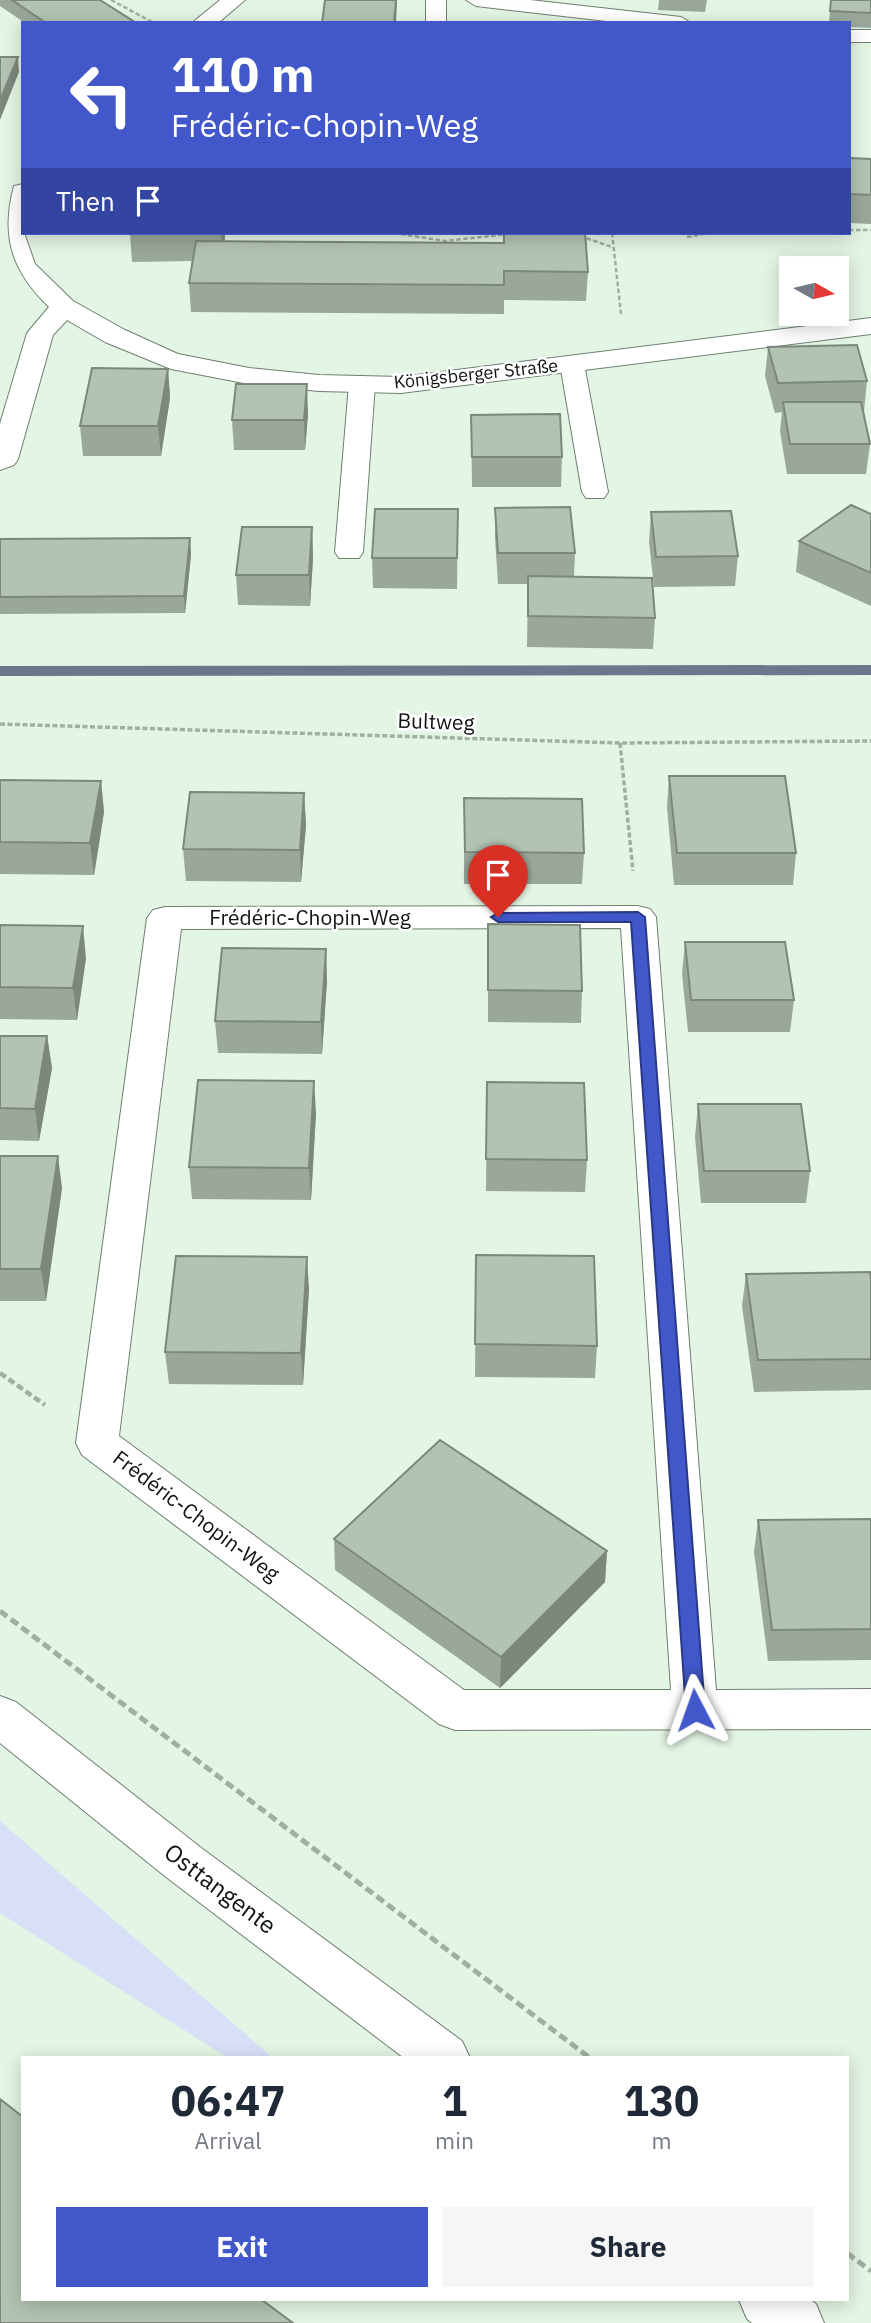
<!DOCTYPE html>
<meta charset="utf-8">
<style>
:root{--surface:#fff;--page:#f6f6f7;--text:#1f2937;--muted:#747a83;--accent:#4157ca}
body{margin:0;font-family:"IBM Plex Sans",sans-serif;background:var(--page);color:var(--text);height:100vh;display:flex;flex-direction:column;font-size:26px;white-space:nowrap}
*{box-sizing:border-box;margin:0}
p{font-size:23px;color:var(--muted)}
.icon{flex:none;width:38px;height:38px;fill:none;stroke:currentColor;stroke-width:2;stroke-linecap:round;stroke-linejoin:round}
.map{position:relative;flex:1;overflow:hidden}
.drawer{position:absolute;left:21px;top:2056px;width:828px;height:245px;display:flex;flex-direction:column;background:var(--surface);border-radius:0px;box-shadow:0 4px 18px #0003}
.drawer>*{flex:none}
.guide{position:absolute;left:21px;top:21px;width:830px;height:214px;border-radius:0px;box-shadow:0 4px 18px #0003;background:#4157ca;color:#fff;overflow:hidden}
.needle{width:46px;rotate:98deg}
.buttons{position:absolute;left:779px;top:256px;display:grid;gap:14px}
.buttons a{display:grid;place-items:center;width:70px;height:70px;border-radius:0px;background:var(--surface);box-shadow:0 4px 18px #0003;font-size:35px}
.pin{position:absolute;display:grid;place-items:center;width:60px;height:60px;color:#fff;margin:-72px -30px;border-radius:50% 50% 50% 0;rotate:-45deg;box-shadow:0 0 7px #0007}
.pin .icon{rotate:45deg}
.me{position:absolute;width:77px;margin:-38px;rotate:356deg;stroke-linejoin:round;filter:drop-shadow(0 0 5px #0008)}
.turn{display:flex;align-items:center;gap:24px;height:147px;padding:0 35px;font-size:32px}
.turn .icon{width:91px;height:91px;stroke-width:2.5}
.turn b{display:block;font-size:49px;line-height:60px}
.then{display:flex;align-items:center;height:66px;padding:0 35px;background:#0003;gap:14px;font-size:26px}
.eta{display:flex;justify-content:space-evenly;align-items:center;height:119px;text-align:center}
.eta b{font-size:42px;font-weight:700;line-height:49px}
.button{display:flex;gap:14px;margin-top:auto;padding:14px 35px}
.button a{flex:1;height:80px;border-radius:0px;background:var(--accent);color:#fff;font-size:28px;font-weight:700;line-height:80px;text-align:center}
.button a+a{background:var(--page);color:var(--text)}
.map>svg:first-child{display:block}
</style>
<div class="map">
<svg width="871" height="2323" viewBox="0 0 871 2323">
<rect width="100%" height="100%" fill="#e3f5e4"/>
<path fill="#d8e0f7" d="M0,1821L273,2058H228L0,1913Z"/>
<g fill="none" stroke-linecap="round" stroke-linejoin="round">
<path fill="#6d768b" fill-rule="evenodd" d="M871,665V675L0,676V666Z"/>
<defs>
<path id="lane" d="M426,0H446V23H426Z
M466,0H530L681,17L691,23H624L476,6Z
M849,30H871V42H849Z
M572,357L581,359L584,364L608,492L604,498H586L582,492L560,364L563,359Z
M362,376L371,379L375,384L363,552L359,558H339L335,552L349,384L353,379Z"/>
<path id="street" d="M220,0H245L218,23H192Z
M23,184L22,227L35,264L73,301L125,330L178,354L249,368L319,375L401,377L871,318V334L401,393L319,391L249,384L171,369L105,342L67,320L53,335L18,459L14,465L0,470V424L27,333L49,307C13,272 0,238 14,186Z
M638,906L650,909L656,917L716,1690L871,1689V1729L455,1730L439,1724L82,1455L76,1443L147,918L153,910L165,907ZM621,928L671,1690H464L119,1436L181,929Z"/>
<path id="secondary" d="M0,1696L16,1702L200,1847L462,2041L470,2058H404L166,1877L0,1743Z
M739,2300H811L816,2304L824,2323H752L747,2319Z"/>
</defs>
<use href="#lane" stroke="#6f7f70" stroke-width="2"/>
<use href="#street" stroke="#6f7f70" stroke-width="2"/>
<use href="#secondary" stroke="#6f7f70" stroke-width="2"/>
<path stroke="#a1afa2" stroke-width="2.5" stroke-dasharray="4.5 2.5" stroke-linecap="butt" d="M111,0L154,23
M849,230H871
M340,233H364
M394,233L445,241L520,233
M612,233L621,314
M580,236L612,247
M687,237L710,233"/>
<path stroke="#a1afa2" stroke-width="3.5" stroke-dasharray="5 2.5" stroke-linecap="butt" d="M0,724L620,743L871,741
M620,743L633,871"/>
<path stroke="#a1afa2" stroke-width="4.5" stroke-dasharray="7 3.5" stroke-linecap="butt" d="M0,1373L45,1405"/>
<path stroke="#a1afa2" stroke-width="5" stroke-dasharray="9 4.5" stroke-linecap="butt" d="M0,1611L590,2058
M847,2253L871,2271"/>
<use href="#lane" fill="#fff" fill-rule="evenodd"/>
<use href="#street" fill="#fff" fill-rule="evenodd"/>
<use href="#secondary" fill="#fff" fill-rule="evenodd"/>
</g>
<path fill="#99a89a" d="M0,0H100L133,21V23H25L0,6Z
M659,0H707L705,12L658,10Z
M831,0H871V28L849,27V23H829Z
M849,158L871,159V224L849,223Z
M130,233H225V241L503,243V233L588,272L586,301L504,300V314L191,312L189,283L192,261L132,262Z
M768,347L867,381L864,411L870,444L866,474H787L780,431L782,412L775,413L765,376Z
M168,369L170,398L161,456H83L80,426Z
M308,414L305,450H234L232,420Z
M471,415L562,457L561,487H472Z
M495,508L575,553L574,576L655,618L653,649L527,647L528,584H498L495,538Z
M458,509L457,589L373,588L372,558Z
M651,512L738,556L735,586L654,587L649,542Z
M871,514V606L796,572L799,541Z
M312,527L313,558L310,606L238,605L236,575Z
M190,538L191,555L185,613L0,614V539Z
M669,776L796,853L793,885H674L667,807Z
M0,780L101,781L104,812L94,875L0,874Z
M304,793L306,825L301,882L186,881L183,849Z
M464,798L584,853L582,884H464Z
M488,924L582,991L581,1023L488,1022Z
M0,925L86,958L77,1020L0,1019Z
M685,942L794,1000L790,1032H688L682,974Z
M326,949L327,981L322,1054L218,1053L215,1021Z
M0,1036H47L52,1068L39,1141L0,1140Z
M487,1082L587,1160L585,1192L486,1191Z
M698,1104L810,1171L806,1203H701L695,1137Z
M316,1113L311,1200L192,1199L189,1167Z
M0,1156L62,1188L46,1301H0Z
M476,1255L597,1346L595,1378L475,1377Z
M746,1274L871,1279V1390L754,1392L742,1306Z
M309,1289L303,1385L169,1384L165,1352Z
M871,1519V1660L768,1661L754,1552L758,1520Z
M334,1539L607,1551L605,1582L500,1688L335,1570Z"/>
<path fill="#7d887d" d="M396,0H397L396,23H394Z
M18,57L19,72L0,120V100Z
M221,233H225L223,261Z
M168,369L170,398L161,456L158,426Z
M307,384L308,414L305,450L304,420Z
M312,527L313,558L310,606L309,575Z
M190,538L191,555L185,613L184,596Z
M101,781L104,812L94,875L90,843Z
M304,793L306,825L301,882L300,850Z
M83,926L86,958L77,1020L73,988Z
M326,949L327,981L322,1054L321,1022Z
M47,1036L52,1068L39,1141L35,1109Z
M314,1081L316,1113L311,1200L309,1168Z
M58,1156L62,1188L46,1301L41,1269Z
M307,1257L309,1289L303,1385L301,1353Z
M607,1551L605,1582L500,1688L501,1657Z"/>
<path fill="#b2c3b3" stroke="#7d887d" stroke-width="2" d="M12,0H100L133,21L126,23H46Z
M325,0H396L394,23H322Z
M831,0H871V13L830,11Z
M0,57H18L0,100Z
M849,158L871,159V195L849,194Z
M504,233H585L588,272L504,271V285L189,283L196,241L504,243Z
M857,345L867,381L778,383L768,347Z
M92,368L168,369L158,426H80Z
M236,384H307L304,420H232Z
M783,402H861L870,444H790Z
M560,414L562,457H472L471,415Z
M851,505L871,514V573L799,541Z
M570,507L575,553H498L495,508Z
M375,509H458L457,558H372Z
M731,511L738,556L656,557L651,512Z
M242,527H312L309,575H236Z
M190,538L184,596L0,597V539Z
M528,576L652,578L655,618L528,616Z
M669,776H785L796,853H677Z
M0,780L101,781L90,843L0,842Z
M190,792L304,793L300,850L183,849Z
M464,798L582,799L584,853L465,852Z
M488,924L580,925L582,991L488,990Z
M0,925L83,926L73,988L0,987Z
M685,942H785L794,1000H691Z
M222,948L326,949L321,1022L215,1021Z
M0,1036H47L35,1109L0,1108Z
M198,1080L314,1081L309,1168L189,1167Z
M487,1082L584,1083L587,1160L486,1159Z
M698,1104H801L810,1171H704Z
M0,1156H58L41,1269H0Z
M476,1255L594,1256L597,1346L475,1344Z
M176,1256L307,1257L301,1353L165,1352Z
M870,1272L871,1279V1359L758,1360L746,1274Z
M440,1440L607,1551L501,1657L334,1539Z
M871,1519V1629L772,1630L758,1520Z
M0,2099L23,2117V2300H262L293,2323H0Z"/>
<path fill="#4157ca" stroke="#2a3983" stroke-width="2" d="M638,912L645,917L705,1710L702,1715H689L686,1710L631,922H498L491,917L498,913Z"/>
<g text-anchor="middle" stroke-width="5" stroke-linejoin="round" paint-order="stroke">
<g font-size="18" fill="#0d130e" stroke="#fff">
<text transform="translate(476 374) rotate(-6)" y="6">Königsberger Straße</text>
</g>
<g font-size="21" fill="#0d130e" stroke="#fff">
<text transform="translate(436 722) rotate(2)" y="7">Bultweg</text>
<text x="310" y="925">Frédéric-Chopin-Weg</text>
<text transform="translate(196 1516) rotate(37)" y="7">Frédéric-Chopin-Weg</text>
</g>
<g font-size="24" fill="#0d130e" stroke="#fff">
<text transform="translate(220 1889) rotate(37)" y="8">Osttangente</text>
</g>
</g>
</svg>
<div class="buttons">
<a><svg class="needle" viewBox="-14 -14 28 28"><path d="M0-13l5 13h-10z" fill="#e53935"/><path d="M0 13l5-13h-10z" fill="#747a83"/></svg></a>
</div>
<div class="pin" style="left:498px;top:917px;background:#d93025"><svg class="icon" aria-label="arrive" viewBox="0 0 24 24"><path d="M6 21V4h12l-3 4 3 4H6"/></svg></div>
<svg class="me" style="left:695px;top:1710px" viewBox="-20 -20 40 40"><path d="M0-17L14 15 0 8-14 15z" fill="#4157ca" stroke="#fff" stroke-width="4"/></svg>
<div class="guide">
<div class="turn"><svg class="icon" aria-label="left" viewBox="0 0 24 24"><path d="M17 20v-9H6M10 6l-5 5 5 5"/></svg><div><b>110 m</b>Frédéric-Chopin-Weg</div></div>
<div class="then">Then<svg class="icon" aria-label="arrive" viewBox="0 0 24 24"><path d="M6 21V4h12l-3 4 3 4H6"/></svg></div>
</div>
<section class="drawer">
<div class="eta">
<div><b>06:47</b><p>Arrival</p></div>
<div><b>1</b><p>min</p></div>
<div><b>130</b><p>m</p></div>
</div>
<div class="button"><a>Exit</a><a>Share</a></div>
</section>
</div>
